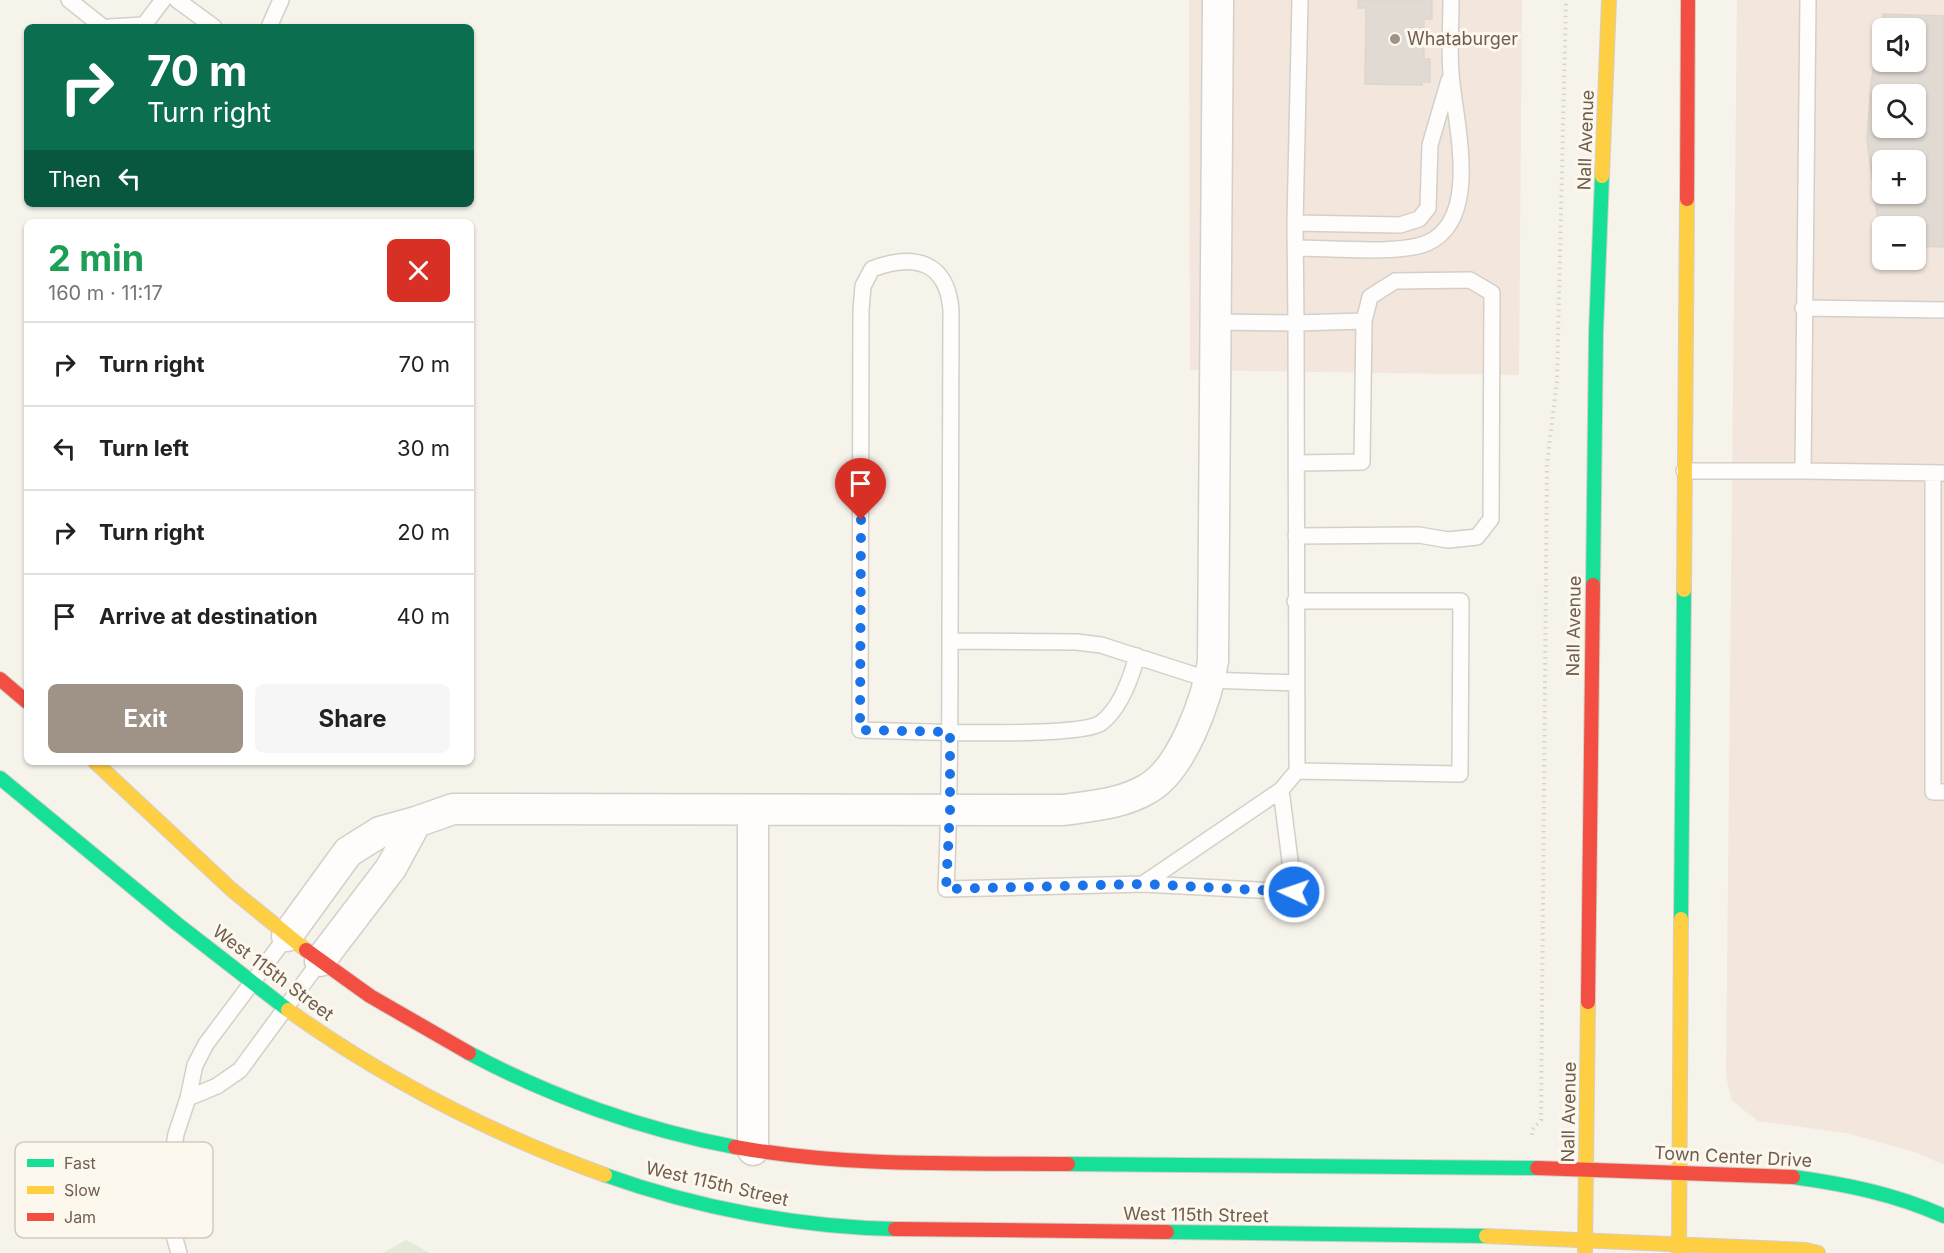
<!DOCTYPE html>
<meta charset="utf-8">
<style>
:root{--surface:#fff;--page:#f6f6f6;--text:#222;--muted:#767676;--line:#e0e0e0;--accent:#9f9286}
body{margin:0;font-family:Inter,sans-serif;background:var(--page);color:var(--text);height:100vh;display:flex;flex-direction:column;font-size:22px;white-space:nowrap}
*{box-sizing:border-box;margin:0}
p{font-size:20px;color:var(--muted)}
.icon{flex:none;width:33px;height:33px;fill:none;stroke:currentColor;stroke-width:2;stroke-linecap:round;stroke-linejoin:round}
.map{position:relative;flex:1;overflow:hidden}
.panel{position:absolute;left:24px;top:219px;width:450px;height:546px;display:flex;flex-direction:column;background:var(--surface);border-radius:9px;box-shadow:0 2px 4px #0004}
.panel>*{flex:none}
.top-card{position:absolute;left:24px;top:24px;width:450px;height:183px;border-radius:9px;box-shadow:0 2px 4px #0004;background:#0b6e4f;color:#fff;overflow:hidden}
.fabs{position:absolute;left:1872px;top:18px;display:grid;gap:12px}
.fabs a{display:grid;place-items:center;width:54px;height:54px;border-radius:9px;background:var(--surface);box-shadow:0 2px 4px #0004;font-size:30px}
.pin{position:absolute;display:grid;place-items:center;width:51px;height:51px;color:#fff;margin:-62px -26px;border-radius:50% 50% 50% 0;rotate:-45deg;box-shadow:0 0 6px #0007}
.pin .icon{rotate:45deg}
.me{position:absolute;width:66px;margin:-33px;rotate:273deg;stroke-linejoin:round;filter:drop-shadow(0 0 4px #0008)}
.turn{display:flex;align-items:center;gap:21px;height:126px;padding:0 24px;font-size:27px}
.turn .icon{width:78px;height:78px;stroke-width:2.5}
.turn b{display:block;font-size:42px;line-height:51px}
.then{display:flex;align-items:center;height:57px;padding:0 24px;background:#0003;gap:12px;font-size:22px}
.round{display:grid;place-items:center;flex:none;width:63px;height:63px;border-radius:9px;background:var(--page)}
.summary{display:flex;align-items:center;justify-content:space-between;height:102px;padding:0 24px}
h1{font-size:36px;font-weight:700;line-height:45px;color:#1e9e55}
.button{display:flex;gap:12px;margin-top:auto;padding:12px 24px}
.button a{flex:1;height:69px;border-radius:9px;background:var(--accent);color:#fff;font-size:24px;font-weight:700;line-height:69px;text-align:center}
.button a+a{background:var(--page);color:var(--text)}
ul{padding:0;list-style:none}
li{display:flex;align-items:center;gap:18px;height:84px;padding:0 24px;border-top:2px solid var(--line)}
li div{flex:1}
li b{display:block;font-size:22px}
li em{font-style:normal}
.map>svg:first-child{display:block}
</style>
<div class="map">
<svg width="1944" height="1253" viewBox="0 0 1944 1253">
<rect width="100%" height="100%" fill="#f6f3eb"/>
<path fill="#f2e6dd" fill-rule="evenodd" d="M1189,0H1522L1519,375L1190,370Z
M1737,0H1944V1165L1915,1152L1846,1133L1758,1121L1732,1101L1726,1076ZM1882,28H1916V62H1882ZM1882,94H1916V128H1882ZM1882,160H1916V194H1882ZM1882,226H1916V260H1882Z"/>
<path fill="#e2ebd7" d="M406,1240L430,1253H383Z"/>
<path fill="#e1dad3" stroke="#ded6ce" stroke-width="1.5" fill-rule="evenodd" d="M1358,0H1432V19H1424V59H1430V82H1422V85L1365,84L1366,8H1358Z
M1883,14L1944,16V247L1916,246V226H1882L1881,245L1867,139L1871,82ZM1882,28H1916V62H1882ZM1882,94H1916V128H1882ZM1882,160H1916V194H1882Z"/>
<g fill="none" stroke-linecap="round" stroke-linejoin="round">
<defs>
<path id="lane" d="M69,0L103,27
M177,0L214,27
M109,27L144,25L163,0
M269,27L281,0
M1295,223L1400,225L1419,219L1428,208L1430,145L1449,80
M1296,248C1329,248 1399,255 1427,243C1483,219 1454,119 1451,73C1449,49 1451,24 1451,0
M1803,308L1944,310
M1215,322L1296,323L1295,223L1300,0
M1684,471H1803L1808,0
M1803,471L1944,473
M1933,473V792H1944
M1296,536L1419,535L1448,540L1477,537L1491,519L1492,293L1470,280L1395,281L1370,297L1364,321
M1295,601H1461L1460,774L1297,771
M950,641L1076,642L1101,645L1210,680L1296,683
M1137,656C1131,678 1121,708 1101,723C1078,739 898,731 860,730L861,310L863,286L872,269C914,253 947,261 951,310C950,420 950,529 950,638C950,722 950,805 946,889L1143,884L1294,892L1281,790L1143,884
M1281,790L1297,771L1296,323L1364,321L1362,462L1297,463
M188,1098L217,1086L240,1070L320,961
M179,1253L169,1218V1177L176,1134L188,1098L195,1065L206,1044L287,936"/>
<path id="street" d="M753,810V1150
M416,822L453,809L1063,810C1091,806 1122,804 1147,789C1182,770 1207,699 1213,661L1218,0
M287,936L348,852L380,832L416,822L391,868L320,961"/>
<path id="fast" d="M1593,585L1596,332L1602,176
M0,778L176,923L288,1010
M1681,919L1684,590
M469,1053C551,1097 644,1130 735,1147
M1068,1164L1537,1168
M605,1175C697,1208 798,1227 895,1229
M1793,1177C1845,1184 1895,1194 1944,1216
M1167,1232L1486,1236"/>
<path id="slow" d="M1602,176L1609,0
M1684,590L1687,199
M95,762L232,890L306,950
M288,1010C386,1080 492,1134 605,1175
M1486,1236L1806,1250L1818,1253
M1585,1253L1588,1002
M1679,1253L1681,919"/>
<path id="jam" d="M1687,199L1688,0
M0,679L27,702
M306,950L370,996L469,1053
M1588,1002L1593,585
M735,1147C845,1167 957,1163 1068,1164
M1537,1168L1793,1177
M895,1229L1167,1232"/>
</defs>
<use href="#lane" stroke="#d4cfc8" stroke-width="18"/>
<use href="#street" stroke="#d4cfc8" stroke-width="33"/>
<use href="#fast" stroke="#d4cfc8" stroke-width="16"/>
<use href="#slow" stroke="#d4cfc8" stroke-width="16"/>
<use href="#jam" stroke="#d4cfc8" stroke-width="16"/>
<path stroke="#d8d3ce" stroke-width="4" stroke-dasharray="1.5 4.5" stroke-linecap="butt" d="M1532,1135V1130L1541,1120L1547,464L1557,381L1566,0"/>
<use href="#lane" stroke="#fefdfc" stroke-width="15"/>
<use href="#street" stroke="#fefdfc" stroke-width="30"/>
<use href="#fast" stroke="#16e098" stroke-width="14"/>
<use href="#slow" stroke="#ffcf43" stroke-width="14"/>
<use href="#jam" stroke="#f24e42" stroke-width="14"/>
</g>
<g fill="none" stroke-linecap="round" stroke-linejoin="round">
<path stroke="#1a73e8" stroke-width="10" stroke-dasharray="0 18" d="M861,520L860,730L950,732V810L946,889L1143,884L1294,892"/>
</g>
<circle fill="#9f9286" stroke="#fdf8ed" stroke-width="2" cx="1395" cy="39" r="6"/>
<g text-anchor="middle" stroke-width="6" stroke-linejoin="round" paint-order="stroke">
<g font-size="18" fill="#705d4f" stroke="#fdf8ed" text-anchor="start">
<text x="1407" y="45">Whataburger</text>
</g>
<g font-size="18" fill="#705d4f" stroke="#fdf8ed">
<text transform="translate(1586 140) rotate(-88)" y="6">Nall Avenue</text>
<text transform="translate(1574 626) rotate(-89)" y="6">Nall Avenue</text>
<text transform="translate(273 973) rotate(37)" y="6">West 115th Street</text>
<text transform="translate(1569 1112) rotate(-89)" y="6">Nall Avenue</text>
<text transform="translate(1733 1157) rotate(3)" y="6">Town Center Drive</text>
<text transform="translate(717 1184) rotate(13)" y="6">West 115th Street</text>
<text transform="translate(1196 1215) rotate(1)" y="6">West 115th Street</text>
</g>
</g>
<rect x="15" y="1142" width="198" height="96" rx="9" fill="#fdf8ed" stroke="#d3cabe" stroke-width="1.5"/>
<rect x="27" y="1159" width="27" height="8" fill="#16e098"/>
<rect x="27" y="1186" width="27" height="8" fill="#ffcf43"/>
<rect x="27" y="1213" width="27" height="8" fill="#f24e42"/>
<g font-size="16" fill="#705d4f">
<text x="64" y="1169">Fast</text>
<text x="64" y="1196">Slow</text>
<text x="64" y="1223">Jam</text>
</g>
</svg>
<div class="fabs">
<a><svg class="icon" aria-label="sound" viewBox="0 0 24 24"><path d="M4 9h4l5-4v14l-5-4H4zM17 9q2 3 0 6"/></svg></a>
<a><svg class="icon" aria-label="search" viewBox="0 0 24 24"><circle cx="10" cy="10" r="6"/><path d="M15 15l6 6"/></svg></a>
<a>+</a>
<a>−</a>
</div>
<div class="pin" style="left:861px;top:520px;background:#d93025"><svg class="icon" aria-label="arrive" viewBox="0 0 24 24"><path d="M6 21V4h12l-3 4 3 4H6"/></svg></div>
<svg class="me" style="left:1294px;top:892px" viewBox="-20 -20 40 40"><circle r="17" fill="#1a73e8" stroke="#fff" stroke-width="3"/><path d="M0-11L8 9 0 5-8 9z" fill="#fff"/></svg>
<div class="top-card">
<div class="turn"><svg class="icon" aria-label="right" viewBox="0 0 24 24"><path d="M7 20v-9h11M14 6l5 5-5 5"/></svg><div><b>70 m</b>Turn right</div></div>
<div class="then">Then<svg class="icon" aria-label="left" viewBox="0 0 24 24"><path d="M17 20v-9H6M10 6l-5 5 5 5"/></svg></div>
</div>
<section class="panel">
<div class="summary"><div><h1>2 min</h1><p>160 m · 11:17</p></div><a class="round" style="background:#d93025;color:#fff"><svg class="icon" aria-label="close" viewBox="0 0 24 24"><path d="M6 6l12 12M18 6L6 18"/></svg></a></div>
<ul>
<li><svg class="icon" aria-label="right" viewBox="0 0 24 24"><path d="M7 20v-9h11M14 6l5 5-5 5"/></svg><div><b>Turn right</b></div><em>70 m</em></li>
<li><svg class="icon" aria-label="left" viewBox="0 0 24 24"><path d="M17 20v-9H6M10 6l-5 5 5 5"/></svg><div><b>Turn left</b></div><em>30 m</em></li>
<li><svg class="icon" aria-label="right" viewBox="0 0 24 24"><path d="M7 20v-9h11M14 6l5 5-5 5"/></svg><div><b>Turn right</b></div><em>20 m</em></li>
<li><svg class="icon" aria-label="arrive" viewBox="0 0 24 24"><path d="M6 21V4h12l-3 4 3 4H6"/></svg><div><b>Arrive at destination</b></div><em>40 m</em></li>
</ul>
<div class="button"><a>Exit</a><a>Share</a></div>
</section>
</div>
